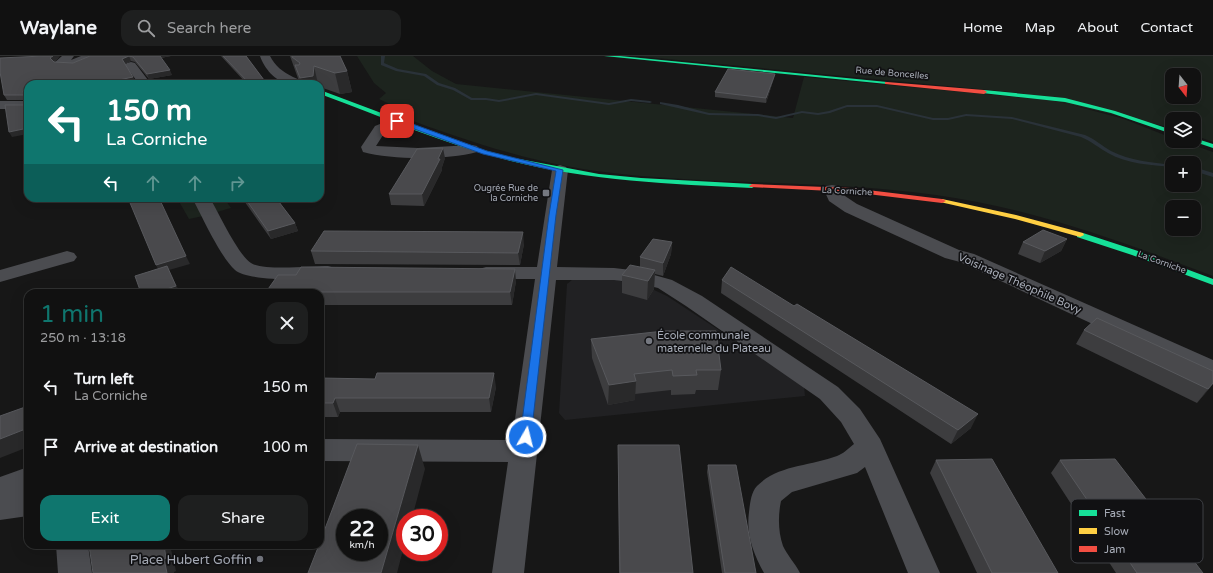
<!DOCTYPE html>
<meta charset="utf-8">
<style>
:root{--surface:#111;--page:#1e1f1f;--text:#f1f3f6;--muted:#9c9d9f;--line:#303131;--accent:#0f766e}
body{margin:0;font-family:"Varela Round",sans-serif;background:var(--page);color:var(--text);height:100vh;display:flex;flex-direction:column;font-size:15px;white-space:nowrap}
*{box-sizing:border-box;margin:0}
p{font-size:13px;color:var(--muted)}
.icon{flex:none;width:22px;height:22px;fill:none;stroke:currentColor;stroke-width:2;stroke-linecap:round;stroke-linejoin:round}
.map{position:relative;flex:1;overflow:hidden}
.sheet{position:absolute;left:24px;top:233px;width:300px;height:260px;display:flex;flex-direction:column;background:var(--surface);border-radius:12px;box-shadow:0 4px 16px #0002,0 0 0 1px var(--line)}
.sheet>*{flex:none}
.hud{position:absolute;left:24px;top:24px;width:300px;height:122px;border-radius:12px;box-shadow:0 4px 16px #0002,0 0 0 1px var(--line);background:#0f766e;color:#fff;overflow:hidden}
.needle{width:26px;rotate:163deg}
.controls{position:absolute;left:1165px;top:12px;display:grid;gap:8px}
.controls a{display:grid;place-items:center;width:36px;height:36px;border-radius:8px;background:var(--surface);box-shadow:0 4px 16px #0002,0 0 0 1px var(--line);font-size:20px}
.speed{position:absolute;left:336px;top:453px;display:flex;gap:8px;font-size:20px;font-weight:700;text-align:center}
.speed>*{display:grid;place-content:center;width:52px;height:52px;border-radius:50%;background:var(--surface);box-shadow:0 4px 16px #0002,0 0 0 1px var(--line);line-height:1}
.speed small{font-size:10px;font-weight:400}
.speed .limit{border:6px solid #d22;background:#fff;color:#111}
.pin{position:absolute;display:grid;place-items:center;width:34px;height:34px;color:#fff;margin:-17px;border-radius:8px;box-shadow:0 2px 6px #0006}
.me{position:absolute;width:44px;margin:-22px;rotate:8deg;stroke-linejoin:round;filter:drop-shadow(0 0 3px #0008)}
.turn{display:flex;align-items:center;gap:14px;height:84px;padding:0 16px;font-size:18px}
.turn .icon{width:52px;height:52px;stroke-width:2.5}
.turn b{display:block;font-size:28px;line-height:34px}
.lanes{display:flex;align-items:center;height:38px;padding:0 16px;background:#0003;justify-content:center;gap:20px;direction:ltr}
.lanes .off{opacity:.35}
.round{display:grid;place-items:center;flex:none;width:42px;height:42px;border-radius:12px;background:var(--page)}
.headline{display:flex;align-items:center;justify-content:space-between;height:68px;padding:0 16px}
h1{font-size:24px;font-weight:600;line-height:30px;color:var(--accent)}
.cta{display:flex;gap:8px;margin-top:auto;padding:8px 16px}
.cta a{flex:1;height:46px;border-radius:12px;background:var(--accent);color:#fff;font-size:16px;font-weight:600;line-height:46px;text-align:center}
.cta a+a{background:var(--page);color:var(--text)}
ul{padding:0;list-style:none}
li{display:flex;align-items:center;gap:12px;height:60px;padding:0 16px}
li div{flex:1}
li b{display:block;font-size:15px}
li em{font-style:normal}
header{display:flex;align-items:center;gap:24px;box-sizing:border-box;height:56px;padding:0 20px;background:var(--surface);border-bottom:1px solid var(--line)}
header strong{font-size:19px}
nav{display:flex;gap:22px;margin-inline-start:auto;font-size:14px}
.search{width:280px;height:36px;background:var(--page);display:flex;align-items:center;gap:10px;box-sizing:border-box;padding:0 14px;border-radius:12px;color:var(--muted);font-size:15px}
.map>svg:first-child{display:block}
</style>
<header>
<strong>Waylane</strong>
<div class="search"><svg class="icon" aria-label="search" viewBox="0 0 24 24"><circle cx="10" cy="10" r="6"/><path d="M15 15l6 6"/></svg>Search here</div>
<nav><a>Home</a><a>Map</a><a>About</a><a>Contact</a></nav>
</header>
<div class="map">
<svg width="1213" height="517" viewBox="0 0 1213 517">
<rect width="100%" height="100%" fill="#171717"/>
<path fill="#212123" d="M579,223L617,224L652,233L667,240L804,330L805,340L565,364L559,357L567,228L572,224Z"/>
<path fill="#1d241e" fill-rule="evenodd" d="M357,0H413L432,15L456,28L793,62L804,21L1057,45L1124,63L1172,82V85H1181L1213,96V220C1123,186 1032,152 936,139C823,123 709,130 596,115C525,105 465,84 399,60L404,55L379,43L386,37L374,27ZM1172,107H1194V129H1172ZM1172,151H1194V173H1172Z
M636,0H1213V86L1194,79V63H1172V72L1020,37ZM1172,19H1194V41H1172Z
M177,142H193L203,160L189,163Z
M209,142H224L231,152L217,156Z"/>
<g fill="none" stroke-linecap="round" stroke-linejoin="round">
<path fill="#2a3239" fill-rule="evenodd" d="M381,0H385L384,7L398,13L426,18L439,27L455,32L472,42H486L499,44L536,37L609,47L631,43L650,45L652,46L650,47L631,45L609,49L536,39L499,46L486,44H471L453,34L437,29L424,20L396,15L381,9Z
M660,46L678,49L709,57L758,58L776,61L802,55L818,57L829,55L847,49H877L933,62H948L966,58L1012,61L1085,79C1095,83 1102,90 1111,95C1130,105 1152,106 1172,109V111C1151,109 1127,108 1108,97C1099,92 1091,85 1081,81L1012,63L966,60L948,64H933L877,51H847L830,57L818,59L802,57L776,63L758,60L709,59L660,48Z
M1194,111L1213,117V121L1194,115Z"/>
<path fill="#4b4c50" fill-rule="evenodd" d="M62,0H74L71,4L81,0H96L94,2L75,10L56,9L54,7Z
M260,0H270C275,10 283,16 293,21C298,23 301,24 304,28C299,28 293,29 288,28C275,25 264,12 260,0Z
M131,6L135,7L151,28H139L125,9L127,7Z
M0,45H28V53H0Z
M397,61L402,62L404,65L402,68L385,76L376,90L418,92L472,89L477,90L479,93L477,96C447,104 393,104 363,96L361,91L375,70Z
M560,109L566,111L568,114L557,211L614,212L640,215L672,224L702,240L838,331L860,353L880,383L940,517H908L865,411L857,417L792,436L781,445C778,459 778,476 783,490C787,499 795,507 800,517H764C753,497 746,478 749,456C750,448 751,436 757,430C777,409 811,410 837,400C843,398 849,392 854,388L841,366L820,343L686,250L658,232L638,227L614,224H556L524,517H492L508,406L320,405V383L512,384L535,223H486L479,221L476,217L479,213L486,211H537L552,114L554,111Z
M832,129L838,130L842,138L857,148L959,194L974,198L1213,304V322L1204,320L960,206L945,202L845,156L829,145L824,134L826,130Z
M192,142H210C218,156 239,200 251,207C263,215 312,210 328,210L335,212L338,216L335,220C317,225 248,226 235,214C221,202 202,160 192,142Z
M67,195L74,197L77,201L74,205L0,226V214Z
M28,411V460L0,464V421Z
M56,489H88L92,517H58Z"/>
<path fill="#16e098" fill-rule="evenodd" d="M604,0H620L887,26L889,27L887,28Z
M320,34L472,91L514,102L599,118L641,122L752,128L755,130L752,132C671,128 590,125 511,105C446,89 383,61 320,38Z
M984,34L1065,42L1115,55L1172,74V78L1111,57L1065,46L982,37V35Z
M1194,82L1213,88V92L1192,85H1194Z
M1077,177H1083L1138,195L1213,223V229L1132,199L1077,181Z"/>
<path fill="#ffcf43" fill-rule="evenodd" d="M942,143L1016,159L1083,177L1084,179L1080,181L1015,163L940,146L938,145Z"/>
<path fill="#f24e42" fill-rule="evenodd" d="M887,26L984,34L987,36L984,38L885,28V26Z
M752,128L851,132L942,143L946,145L942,147L851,136L750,131L749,130Z"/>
</g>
<path fill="#3d3d3f" d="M60,0L54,6L73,7L90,0H171L161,2L172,19L149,23L135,6L131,5L125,8L133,21L136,26L124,28H28V39L26,40V44H7L4,39Z
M221,0H246L267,28H247Z
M290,0H340L347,15L352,36L340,38L320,31V28H300Z
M775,18L774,22L766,47L715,41V36Z
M445,102L442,111V114L424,150L391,149L389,138Z
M242,142H276L295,167L298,175L271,183Z
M1067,183L1061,195L1040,207L1018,198L1023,186Z
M672,186L671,198L663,220L655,218L654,233L647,244L622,237V219L640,211V201Z
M524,188L520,209L315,208L311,195Z
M722,224L971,372L951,388L721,237Z
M516,225L512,249H320V237H266V236Z
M1084,274L1213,315V328L1197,347L1076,288Z
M591,283L721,314L718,334H696L695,338L671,339V334L635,338V344L608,349L592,302Z
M320,322L496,331L491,356H340L338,361H320Z
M618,389L693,517H619L618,414Z
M936,404L1058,517H977L930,417Z
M1060,404L1203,517H1116L1051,417Z
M708,409L756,517H722L707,416Z"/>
<path fill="#29292a" d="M53,0H60L52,7L50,2Z
M129,0L131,5L124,8L122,3Z
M159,0H171L160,2Z
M314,10L318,28H301L300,22Z
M170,14L172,19L149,23L147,18Z
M347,15L352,36L340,38L335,17Z
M775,18L774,22L766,47V42Z
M133,21L136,26L121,28L119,24Z
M75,26L77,28H62Z
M28,34V39L26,40V44L24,39L23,35Z
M25,49L28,54V65Z
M28,72V78L12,81L9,76Z
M443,92L445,102L442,111V114L424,150L422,138L438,103Z
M295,167L298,175L271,183L268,175Z
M523,176L524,188L520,209L518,197Z
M1067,183L1061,195L1040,207L1045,195Z
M672,186L671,198L663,220V207Z
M186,200L190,208L169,214L180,237H154L160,217L156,209Z
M515,213L516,225L512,249L510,236Z
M655,214L654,233L647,244L648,225Z
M236,234L237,237H233Z
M494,317L496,331L491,356L489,342Z
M636,325L635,344L608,349L609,329Z
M1213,327L1210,332L1197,347L1208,333Z
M335,342L340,356L338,361L333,347Z
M978,358L971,372L951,388L958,374Z
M28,372V391L0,402V383Z
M418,389L425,413L412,462H405V486L397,517H381Z
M164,489H170L176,515L174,516V517H167L164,503Z"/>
<path fill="#49494c" stroke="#58595d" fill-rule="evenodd" d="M43,0H53L50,2L54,6L73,7L90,0H160L170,14L147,18L133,1L129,0L122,3L133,21L119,24L122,28H100V27L95,28H76L75,26L62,28H28V34L23,35L24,39H4L0,16V2Z
M223,0H246L267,28H250Z
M292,0H340L347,15L335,17L314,10L313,20L300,22L295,9H299L300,7L292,1Z
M728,13L775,18L766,42L715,36Z
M5,49H25L28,65V72L9,76Z
M443,92L438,103H440L422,138H389L417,93Z
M128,142H159L186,200L156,209Z
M245,142H276L295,167L268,175Z
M1043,174L1067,183L1045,195L1023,186Z
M324,175L523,176L518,197L311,195Z
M653,183L672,186L663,207L640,201Z
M630,209L655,214L648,225L622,219Z
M167,210L176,230L154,237H141L135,220Z
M301,211L515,213L510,236H266L278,219H296Z
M731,211L794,250L797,248L978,358L958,374L722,224Z
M191,233L236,234L233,237H188Z
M1097,262L1213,315V327L1208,333L1084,274Z
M664,275H716L721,314H696L697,319L673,320L672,314L634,318L636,325L609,329L591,283Z
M377,317H494L489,342H335L333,347H320V322L375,323Z
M28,350V372L0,383V360Z
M357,388L418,389L381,517H308L319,489H320V486ZM345,462H379V496H345Z
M618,389H679L693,517H620Z
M992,403L1058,517H992L936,404Z
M1115,403L1203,517H1137L1060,404Z
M708,409H736L756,517H725Z
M89,489H164L166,502L164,503L167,517H93Z"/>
<path fill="#1a73e8" stroke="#114b97" d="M395,63H399L487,95L563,114L556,159L531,381L529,384L526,385L522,384L520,381L549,159L556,115L483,98L395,66Z"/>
<g fill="#757880" stroke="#111113" stroke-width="1.5">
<rect x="542" y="133" width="8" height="8" rx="2"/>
<circle cx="649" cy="285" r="4"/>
<circle cx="260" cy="503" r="4"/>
</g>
<g text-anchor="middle" stroke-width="3.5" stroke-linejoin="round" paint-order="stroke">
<g font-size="9" fill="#a8adb8" stroke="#111113">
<text transform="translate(892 17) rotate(5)" y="3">Rue de Boncelles</text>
<text transform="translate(847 135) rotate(3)" y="3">La Corniche</text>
<text transform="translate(1162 206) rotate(20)" y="3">La Corniche</text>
</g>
<g font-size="9" fill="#a8adb8" stroke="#111113" text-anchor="end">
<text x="538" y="135">Ougrée Rue de<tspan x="538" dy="10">la Corniche</tspan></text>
</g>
<g font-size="11" fill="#a8adb8" stroke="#111113">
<text transform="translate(1020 227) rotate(24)" y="4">Voisinage Théophile Bovy</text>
</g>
<g font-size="11" fill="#a8adb8" stroke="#111113" text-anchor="start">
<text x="657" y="283">École communale<tspan x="657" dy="13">maternelle du Plateau</tspan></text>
</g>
<g font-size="13" fill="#a8adb8" stroke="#111113" text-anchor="end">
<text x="252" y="508">Place Hubert Goffin</text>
</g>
</g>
<rect x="1071" y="443" width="132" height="64" rx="6" fill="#111113" stroke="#3e4045" stroke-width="1"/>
<rect x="1079" y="454" width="18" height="6" fill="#16e098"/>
<rect x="1079" y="472" width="18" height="6" fill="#ffcf43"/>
<rect x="1079" y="490" width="18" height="6" fill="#f24e42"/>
<g font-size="11" fill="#a8adb8">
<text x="1104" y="461">Fast</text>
<text x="1104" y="479">Slow</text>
<text x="1104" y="497">Jam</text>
</g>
</svg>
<div class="controls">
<a><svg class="needle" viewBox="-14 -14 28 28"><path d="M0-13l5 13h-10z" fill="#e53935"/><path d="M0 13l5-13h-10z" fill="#9c9d9f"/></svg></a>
<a><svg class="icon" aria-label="layers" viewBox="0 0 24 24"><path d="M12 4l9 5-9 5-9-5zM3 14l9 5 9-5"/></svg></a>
<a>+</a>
<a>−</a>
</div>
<div class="speed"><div>22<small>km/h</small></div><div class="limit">30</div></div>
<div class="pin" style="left:397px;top:65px;background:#d93025"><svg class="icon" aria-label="arrive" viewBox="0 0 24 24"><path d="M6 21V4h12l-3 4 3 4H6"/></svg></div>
<svg class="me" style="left:526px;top:381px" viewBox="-20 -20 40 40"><circle r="17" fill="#1a73e8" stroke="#fff" stroke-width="3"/><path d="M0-11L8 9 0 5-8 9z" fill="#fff"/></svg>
<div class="hud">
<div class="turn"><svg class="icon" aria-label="left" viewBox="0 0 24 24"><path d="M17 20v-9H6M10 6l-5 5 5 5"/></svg><div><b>150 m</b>La Corniche</div></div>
<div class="lanes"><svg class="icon" aria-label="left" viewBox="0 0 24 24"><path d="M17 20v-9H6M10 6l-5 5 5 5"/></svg><svg class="icon off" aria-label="ahead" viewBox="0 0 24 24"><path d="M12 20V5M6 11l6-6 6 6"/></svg><svg class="icon off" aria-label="ahead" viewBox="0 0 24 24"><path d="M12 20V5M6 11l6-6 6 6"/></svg><svg class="icon off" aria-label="right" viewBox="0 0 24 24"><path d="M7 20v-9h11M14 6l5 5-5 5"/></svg></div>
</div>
<section class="sheet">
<div class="headline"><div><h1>1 min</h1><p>250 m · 13:18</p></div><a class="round"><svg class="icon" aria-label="close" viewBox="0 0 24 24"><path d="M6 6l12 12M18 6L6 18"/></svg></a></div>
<ul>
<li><svg class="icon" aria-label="left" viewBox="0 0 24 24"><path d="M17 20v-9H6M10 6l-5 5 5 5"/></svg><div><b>Turn left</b><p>La Corniche</p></div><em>150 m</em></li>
<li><svg class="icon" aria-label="arrive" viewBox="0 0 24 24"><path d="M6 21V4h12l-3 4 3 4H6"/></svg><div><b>Arrive at destination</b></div><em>100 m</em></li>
</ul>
<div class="cta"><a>Exit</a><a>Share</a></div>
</section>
</div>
